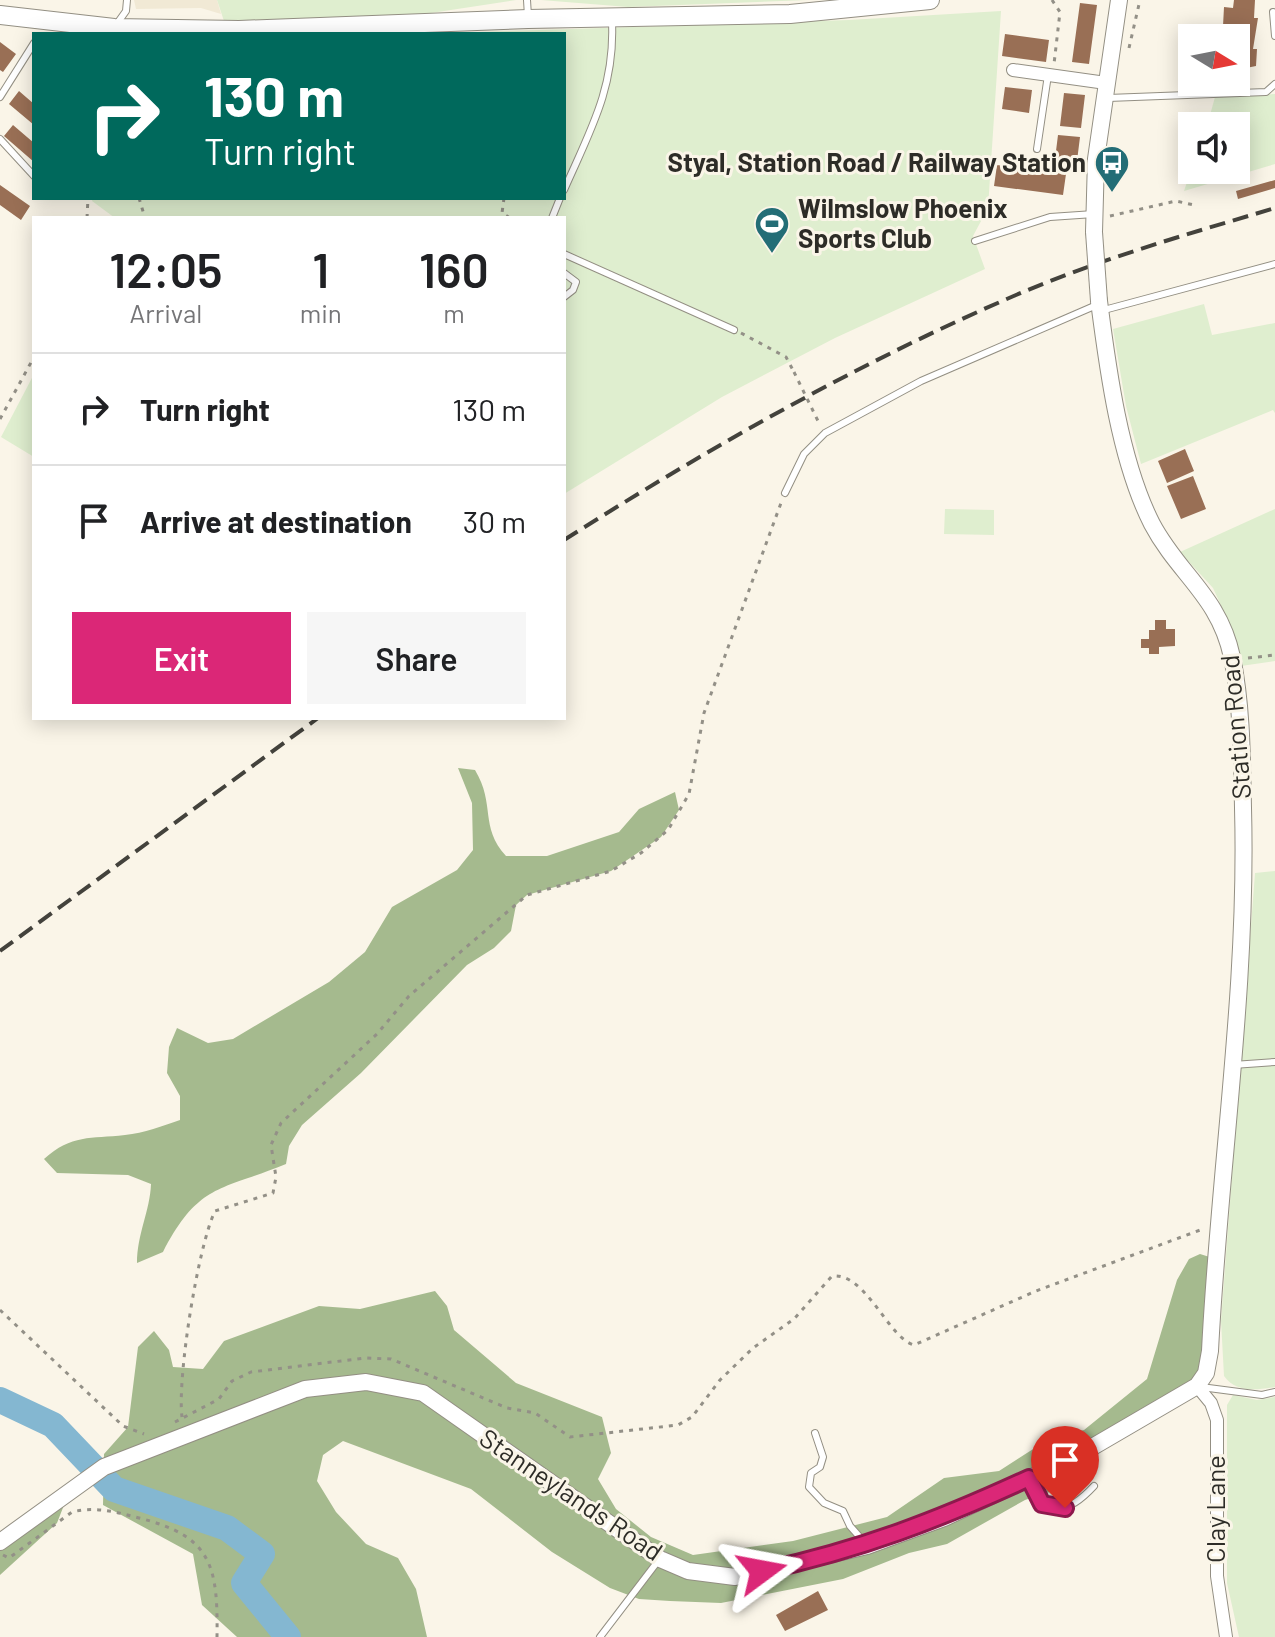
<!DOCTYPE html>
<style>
:root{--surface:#fff;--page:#f6f6f6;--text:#202124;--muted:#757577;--line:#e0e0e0;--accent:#db2777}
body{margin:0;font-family:Barlow,sans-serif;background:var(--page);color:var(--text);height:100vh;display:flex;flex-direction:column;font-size:30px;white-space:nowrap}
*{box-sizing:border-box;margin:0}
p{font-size:26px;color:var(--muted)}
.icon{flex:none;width:44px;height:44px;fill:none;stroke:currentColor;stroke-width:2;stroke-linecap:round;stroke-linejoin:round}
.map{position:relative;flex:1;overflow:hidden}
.drawer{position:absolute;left:32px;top:216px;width:534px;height:504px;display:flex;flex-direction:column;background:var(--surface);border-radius:0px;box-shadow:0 4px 20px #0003}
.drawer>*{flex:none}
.hud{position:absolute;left:32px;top:32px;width:534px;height:168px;border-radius:0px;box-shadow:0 4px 20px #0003;background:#00695c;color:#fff;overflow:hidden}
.needle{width:52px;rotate:100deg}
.fabs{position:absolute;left:1178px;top:24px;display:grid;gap:16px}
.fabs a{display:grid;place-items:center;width:72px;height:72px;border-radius:0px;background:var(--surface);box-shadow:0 4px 20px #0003;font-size:40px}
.pin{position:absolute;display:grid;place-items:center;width:68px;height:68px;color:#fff;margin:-82px -34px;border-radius:50% 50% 50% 0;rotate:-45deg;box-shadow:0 0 8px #0007}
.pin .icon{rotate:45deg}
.me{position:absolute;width:88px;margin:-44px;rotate:77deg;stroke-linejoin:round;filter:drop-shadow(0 0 6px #0008)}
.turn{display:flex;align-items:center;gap:28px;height:168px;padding:0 40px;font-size:36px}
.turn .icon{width:104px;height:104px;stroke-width:2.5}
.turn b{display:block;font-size:56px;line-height:68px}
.eta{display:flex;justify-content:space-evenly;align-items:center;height:136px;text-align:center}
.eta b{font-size:48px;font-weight:600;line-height:56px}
.cta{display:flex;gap:16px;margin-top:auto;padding:16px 40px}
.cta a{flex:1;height:92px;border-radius:0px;background:var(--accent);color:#fff;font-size:32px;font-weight:600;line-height:92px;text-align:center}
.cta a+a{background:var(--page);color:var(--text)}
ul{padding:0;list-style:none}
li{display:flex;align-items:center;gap:24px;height:112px;padding:0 40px;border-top:2px solid var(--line)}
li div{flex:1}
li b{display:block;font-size:30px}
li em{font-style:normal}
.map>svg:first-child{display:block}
</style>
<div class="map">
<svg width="1275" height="1637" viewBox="0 0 1275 1637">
<rect width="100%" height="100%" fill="#faf5e8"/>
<path fill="#f1e9d5" d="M134,0H217L221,14L201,8L136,9Z"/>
<path fill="#dfeecf" d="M217,0H516L418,15L224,21Z
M541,0H808L628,7Z
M1001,11L988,208L973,236L985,269L835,338L722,397L564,494V218H115L92,201L93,198H564V34H413L849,20Z
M1275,94V164L1184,191L1192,167L1236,170V126H1207L1215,97Z
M1204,304L1212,335L1275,323V413L1273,410L1141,464L1126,406L1113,329Z
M34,374V457L1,437Z
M945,509L994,510V535L944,534Z
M1275,509V661L1241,666L1235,636L1213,588L1180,552Z
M1275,871V1387C1256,1390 1236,1393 1224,1376L1221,1321L1255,873Z
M1233,1395L1257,1400L1275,1397V1637H1239L1227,1583V1405Z"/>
<path fill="#a5ba8e" d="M458,768L475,770C496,805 479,826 506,856H547L619,832L639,809L675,792L679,810L661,837L611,871L527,895L516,905L511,931L494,948L467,965L361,1073L302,1125L289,1146L286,1164C220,1191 199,1183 163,1252L137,1263C137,1234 150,1211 151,1184L128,1175L57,1173L44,1159C72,1134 90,1139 125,1135C144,1133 163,1126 180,1120V1096L167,1073L169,1047L177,1028L208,1043L233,1039L329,982L365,952L392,907L457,870L473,850L472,803Z
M1200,1254L1216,1259L1206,1373L1077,1456L1074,1476L1056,1490L1025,1500L947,1544L909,1553L843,1579L721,1603L670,1601L639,1599L610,1588L552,1552L471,1489L343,1441L323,1455L317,1481L336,1512L366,1544L398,1558L416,1589L427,1637H237L202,1605L193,1554L103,1505L104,1454L128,1427L138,1347L154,1331L169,1350L173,1367L203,1369L224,1341L319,1306L360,1309L435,1291L447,1306L454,1330L516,1383L602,1417L611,1453L598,1479L616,1509L651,1537L693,1555L793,1541L887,1517L944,1478L999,1471L1052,1437L1084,1430L1147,1379L1177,1280L1189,1259Z
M66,1500L57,1523L0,1575V1549Z"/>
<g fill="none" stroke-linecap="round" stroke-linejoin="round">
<path stroke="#84b7d1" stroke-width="26" d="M0,1400L53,1425L114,1489L227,1528L262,1554L244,1583L288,1637"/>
</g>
<path fill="#996f55" d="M1234,0H1255L1254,18H1258L1253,49H1257L1256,66L1241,69L1242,79H1236L1234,27L1223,26L1224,7L1233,8Z
M1080,3L1097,5L1089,64L1072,62Z
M1005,34L1049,40L1046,62L1002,56Z
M0,42L16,54L3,72L0,70Z
M1005,87L1032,90L1029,113L1002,109Z
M19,91L34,104V125L9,104Z
M1064,93L1085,95L1081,128L1060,126Z
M13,125L34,143V162L4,136Z
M1058,135L1080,137L1076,169L1054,167Z
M997,165L1066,174L1063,195L994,186Z
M1275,180V188L1238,199L1236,191Z
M0,185L30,206L21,220L0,205Z
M1185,449L1194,471L1167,483L1158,461Z
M1193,476L1206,509L1181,519L1167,486Z
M1155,620H1166V629H1175V646L1159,647V654H1149V648H1141V639H1149V630H1155Z
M818,1591L828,1610L785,1631L776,1615Z"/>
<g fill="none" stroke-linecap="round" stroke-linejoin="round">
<defs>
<path id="service" d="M527,0L528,16
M1273,12L1275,36
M116,25L126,11L127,0
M0,97L34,43
M1108,98L1266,92L1275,84
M0,139L34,176
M1037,149L1048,75
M564,190C590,131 615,88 612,22
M552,218L560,198
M975,241L1050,217L1094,214
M564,254L734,330
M564,273L576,282L573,290L564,297
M1104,310L1275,264
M785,493L804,454L825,433L921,381L1099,304
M1233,1065L1275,1062
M1201,1387L1262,1395L1275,1392
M815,1433L823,1457L820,1467L811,1473L809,1487L824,1503L843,1511L850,1526L865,1543
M1030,1482C1046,1521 1070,1512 1094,1486
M600,1637L658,1561"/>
<path id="minor" d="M1013,70L1106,83
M1197,1386L1211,1403L1217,1420V1576L1226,1637"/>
<path id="tertiary" d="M1094,232L1096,159L1119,0
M0,1542L104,1467L305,1389L366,1382L423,1393L660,1559L688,1571L735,1577L867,1546L944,1518L1077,1456L1197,1386L1206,1373L1210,1351C1219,1170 1248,989 1243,808C1242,758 1242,706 1232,657C1219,596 1179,575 1152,524C1120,461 1108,371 1099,301"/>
<path id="secondary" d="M0,15L114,28L239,30L528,19L790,14L930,0"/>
</defs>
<use href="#service" stroke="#938f83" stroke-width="8"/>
<use href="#minor" stroke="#938f83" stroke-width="14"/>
<use href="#tertiary" stroke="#938f83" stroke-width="18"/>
<use href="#secondary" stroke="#938f83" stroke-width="20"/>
<path stroke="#939087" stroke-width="3" stroke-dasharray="4 6" stroke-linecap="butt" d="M1052,0L1060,12L1054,64
M1129,48L1140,0
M139,198L145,218
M504,198L502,213L510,218
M1110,216L1176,201L1194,205
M87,218L88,198
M741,333L786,357L794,372
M0,419L34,357
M1248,658L1275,655
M0,1310L123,1426L144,1434
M182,1417C177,1378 198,1246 215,1211L273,1193L276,1177L271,1145L281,1123L377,1034L409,996L527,895L611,871L641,853L668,830L689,794L704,713L781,503
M175,1422L219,1399L232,1381L251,1372L365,1358L391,1359L507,1408L535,1413L570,1437L678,1425L692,1417L720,1380L753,1348L794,1319L832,1276C866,1272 888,1338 914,1345L1036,1291L1203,1229
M3,1555L9,1558L72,1512C96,1506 116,1512 139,1518C212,1536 218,1566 217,1637"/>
<use href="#service" stroke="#fff" stroke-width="6"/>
<use href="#minor" stroke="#fff" stroke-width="12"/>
<use href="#tertiary" stroke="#fff" stroke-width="16"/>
<use href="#secondary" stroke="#fff" stroke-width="18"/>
<path stroke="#43423c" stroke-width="4" stroke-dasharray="16 8" stroke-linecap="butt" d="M564,540C709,448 858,363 1016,295C1100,259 1188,234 1275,208
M0,951L318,718"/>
<defs>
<path id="tertiary-bridge" d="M1094,232L1099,301"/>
</defs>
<use href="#tertiary-bridge" stroke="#938f83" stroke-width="18" stroke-linecap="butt"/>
<path stroke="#939087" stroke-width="3" stroke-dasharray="4 6" stroke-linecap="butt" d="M794,372L819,423"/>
<use href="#tertiary-bridge" stroke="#fff" stroke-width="16"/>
</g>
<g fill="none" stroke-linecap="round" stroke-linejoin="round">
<defs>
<path id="route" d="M762,1571C860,1550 938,1520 1029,1478L1042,1504L1065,1508"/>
</defs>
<use href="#route" stroke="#8e194d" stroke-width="20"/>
<use href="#route" stroke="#db2777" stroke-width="14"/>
</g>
<defs>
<symbol id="bus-pin" viewBox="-11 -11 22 30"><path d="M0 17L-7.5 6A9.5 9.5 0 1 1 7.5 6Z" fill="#236d76" stroke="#faf5e8"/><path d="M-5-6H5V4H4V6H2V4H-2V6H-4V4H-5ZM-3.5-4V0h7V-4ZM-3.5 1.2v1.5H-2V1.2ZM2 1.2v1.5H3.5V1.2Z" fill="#fff"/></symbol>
<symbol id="stadium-pin" viewBox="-11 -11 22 30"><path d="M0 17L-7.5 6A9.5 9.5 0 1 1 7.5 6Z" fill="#236d76" stroke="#faf5e8"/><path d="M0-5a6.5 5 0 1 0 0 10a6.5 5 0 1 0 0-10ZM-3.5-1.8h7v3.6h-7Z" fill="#fff"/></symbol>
</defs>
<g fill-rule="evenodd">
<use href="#bus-pin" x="1092" y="143" width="40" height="54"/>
<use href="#stadium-pin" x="752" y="204" width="40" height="54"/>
</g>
<g text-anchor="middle" stroke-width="6" stroke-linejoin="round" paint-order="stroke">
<g font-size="26" font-weight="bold" fill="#2d2c27" stroke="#faf5e8" text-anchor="end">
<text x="1086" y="172">Styal, Station Road / Railway Station</text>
<text x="798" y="218" text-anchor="start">Wilmslow Phoenix<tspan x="798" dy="30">Sports Club</tspan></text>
</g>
<g font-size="26" fill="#2d2c27" stroke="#faf5e8">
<text transform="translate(1236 727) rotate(-95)" y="9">Station Road</text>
<text transform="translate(571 1495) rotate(34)" y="9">Stanneylands Road</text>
<text transform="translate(1216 1509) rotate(-90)" y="9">Clay Lane</text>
</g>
</g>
</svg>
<div class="fabs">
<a><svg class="needle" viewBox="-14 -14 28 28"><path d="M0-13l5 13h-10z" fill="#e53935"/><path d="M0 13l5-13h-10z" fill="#757577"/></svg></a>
<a><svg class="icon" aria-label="sound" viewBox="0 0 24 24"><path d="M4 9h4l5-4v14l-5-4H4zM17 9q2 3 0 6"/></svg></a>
</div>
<div class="pin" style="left:1065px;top:1508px;background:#d93025"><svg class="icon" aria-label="arrive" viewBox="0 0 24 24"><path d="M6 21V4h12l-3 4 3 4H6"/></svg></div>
<svg class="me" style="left:762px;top:1571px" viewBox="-20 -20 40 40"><path d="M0-17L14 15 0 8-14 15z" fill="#db2777" stroke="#fff" stroke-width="4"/></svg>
<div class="hud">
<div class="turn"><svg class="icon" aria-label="right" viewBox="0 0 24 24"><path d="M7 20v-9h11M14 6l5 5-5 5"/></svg><div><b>130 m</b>Turn right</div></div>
</div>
<section class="drawer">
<div class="eta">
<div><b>12:05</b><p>Arrival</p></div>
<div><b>1</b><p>min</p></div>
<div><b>160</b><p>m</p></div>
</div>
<ul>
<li><svg class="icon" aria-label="right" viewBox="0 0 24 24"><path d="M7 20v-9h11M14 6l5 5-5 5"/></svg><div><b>Turn right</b></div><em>130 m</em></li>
<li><svg class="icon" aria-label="arrive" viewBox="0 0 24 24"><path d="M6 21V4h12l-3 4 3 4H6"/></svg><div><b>Arrive at destination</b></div><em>30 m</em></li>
</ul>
<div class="cta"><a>Exit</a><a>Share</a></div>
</section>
</div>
